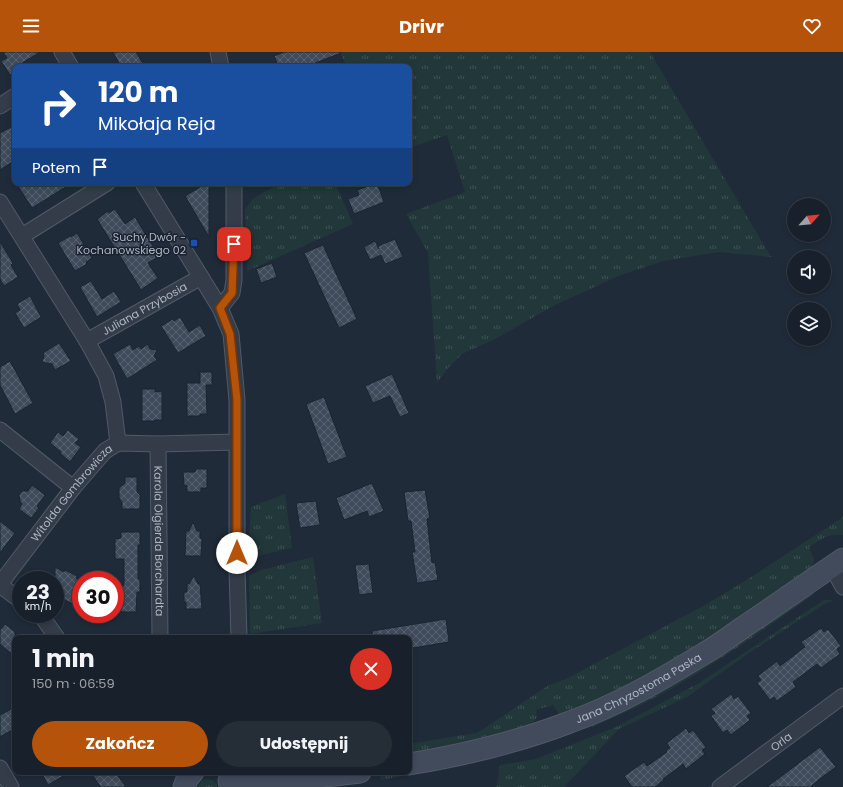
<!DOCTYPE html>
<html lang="pl">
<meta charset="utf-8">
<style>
:root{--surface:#18202b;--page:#252d37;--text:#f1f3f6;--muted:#9fa3a9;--line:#363e47;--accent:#b45309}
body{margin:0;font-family:Poppins,sans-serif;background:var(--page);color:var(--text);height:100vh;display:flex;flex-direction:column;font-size:15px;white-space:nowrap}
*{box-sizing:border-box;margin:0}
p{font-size:13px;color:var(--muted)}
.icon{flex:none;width:22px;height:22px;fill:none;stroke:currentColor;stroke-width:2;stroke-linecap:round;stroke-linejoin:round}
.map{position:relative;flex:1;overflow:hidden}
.sheet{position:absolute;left:12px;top:583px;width:400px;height:140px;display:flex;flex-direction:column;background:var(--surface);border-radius:8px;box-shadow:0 2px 6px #0003,0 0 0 1px var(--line)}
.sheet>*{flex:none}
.guide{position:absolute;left:12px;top:12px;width:400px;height:122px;border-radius:8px;box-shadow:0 2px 6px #0003,0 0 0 1px var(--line);background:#1a4fa0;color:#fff;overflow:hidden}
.needle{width:26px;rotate:63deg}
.tools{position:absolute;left:787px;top:146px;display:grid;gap:8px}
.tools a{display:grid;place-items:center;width:44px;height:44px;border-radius:50%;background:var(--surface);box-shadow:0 2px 6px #0003,0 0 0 1px var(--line);font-size:20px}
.speed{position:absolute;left:12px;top:519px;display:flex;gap:8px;font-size:20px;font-weight:700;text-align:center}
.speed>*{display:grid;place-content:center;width:52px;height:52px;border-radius:50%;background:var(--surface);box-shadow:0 2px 6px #0003,0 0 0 1px var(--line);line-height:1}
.speed small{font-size:10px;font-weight:400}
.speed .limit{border:6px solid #d22;background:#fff;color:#111}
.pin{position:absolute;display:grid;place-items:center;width:34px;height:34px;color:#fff;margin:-17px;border-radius:8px;box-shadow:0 2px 6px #0006}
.me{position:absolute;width:44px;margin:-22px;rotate:0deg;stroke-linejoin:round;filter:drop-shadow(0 0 3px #0008)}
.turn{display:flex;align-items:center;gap:14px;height:84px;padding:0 20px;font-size:18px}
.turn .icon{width:52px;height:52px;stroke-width:2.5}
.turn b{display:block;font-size:28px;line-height:34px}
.then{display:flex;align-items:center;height:38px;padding:0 20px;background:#0003;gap:8px;font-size:15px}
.round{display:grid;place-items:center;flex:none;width:42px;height:42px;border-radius:21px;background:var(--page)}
.headline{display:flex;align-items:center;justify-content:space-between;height:68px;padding:0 20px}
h1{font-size:24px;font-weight:700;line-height:30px}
.action{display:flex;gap:8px;margin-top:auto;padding:8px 20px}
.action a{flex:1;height:46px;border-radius:24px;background:var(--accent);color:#fff;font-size:16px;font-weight:700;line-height:46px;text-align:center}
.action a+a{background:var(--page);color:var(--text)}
header{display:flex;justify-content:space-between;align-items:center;height:52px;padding:0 20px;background:var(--accent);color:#fff;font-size:18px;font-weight:700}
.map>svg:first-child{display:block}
</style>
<header><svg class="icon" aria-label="menu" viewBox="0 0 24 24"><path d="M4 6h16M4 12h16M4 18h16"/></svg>Drivr<svg class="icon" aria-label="heart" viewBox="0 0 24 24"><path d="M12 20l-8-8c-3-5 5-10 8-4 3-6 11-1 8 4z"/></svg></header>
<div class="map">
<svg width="843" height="735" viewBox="0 0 843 735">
<defs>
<pattern id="grass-tufts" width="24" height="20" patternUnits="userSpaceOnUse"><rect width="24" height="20" fill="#22373a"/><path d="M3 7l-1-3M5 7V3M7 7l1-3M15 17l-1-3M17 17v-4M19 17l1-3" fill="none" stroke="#405255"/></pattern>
<pattern id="building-cross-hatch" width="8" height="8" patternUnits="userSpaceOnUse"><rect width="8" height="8" fill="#3f4a5b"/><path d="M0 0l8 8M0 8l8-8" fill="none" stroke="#586271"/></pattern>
</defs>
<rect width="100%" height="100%" fill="#202b39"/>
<path fill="url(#grass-tufts)" d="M340,0H650L771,205L719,200L663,209L621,223L555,253L495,287L462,302L448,316L437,331L428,201L406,162L465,140L447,83L409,96V15H347Z
M281,131H335L353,172L247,219L245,157L254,146Z
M285,442L292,496L253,505L248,502L251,455Z
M843,465V483H833L825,485L809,495C816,510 817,512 803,521L805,525L651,625L565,664L559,662L553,653L536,658L537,666L532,671L524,674L525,678L409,704V692L476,681L482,678L549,633L566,627L705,553L753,524Z
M313,505L322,571L250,582L249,524L261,518Z
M814,538L815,540L813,543C762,579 711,616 656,645C636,656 614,665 592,675L594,670Z
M824,548H834L823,553L749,601L687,645L619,677L564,735H495L497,734L500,713L536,707L616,675L699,631Z
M495,703L498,706L381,728L380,724L397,720H409Z
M206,727L213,728L219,735H197L202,729Z"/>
<path fill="url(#building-cross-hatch)" stroke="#1b2430" d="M3,0H40L19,13L20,15H15V19L10,23L1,9L7,6Z
M113,0H136L145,15H121Z
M284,0H341V1L305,15H279L274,4Z
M15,73V108L0,118V81Z
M16,131H72L32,156Z
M207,131H209V185L185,144Z
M368,131L372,132L377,131L384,150L354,162L348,147L359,143L357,138L366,135Z
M115,157L125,172L135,165L159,204L148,211L158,226L141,238L97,167L108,159L109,161Z
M77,181L92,206L86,210L87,212L75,219L58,191L70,184L71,185Z
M395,187L403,205L385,212L381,203L370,208L364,195L375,189L379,197L378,194Z
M0,190L13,211L11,213L18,225L4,234L0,227Z
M323,193L357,267L339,276L304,201Z
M272,211L277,225L261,231L256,217Z
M91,229L102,247L114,239L121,250L97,265L80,235Z
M30,244L41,265L24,276L15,261L20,258L17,252Z
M180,265L189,280L200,273L206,284L178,301L161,274L173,267L174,269Z
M59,291L71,309L55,318L52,312L42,310L44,304L43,301Z
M130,292L133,298L139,294L141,297L148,292L150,297L157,298L154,304L157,308L127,327L113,302Z
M10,309L33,351L15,362L0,333V315Z
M200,320H212V333H206L207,362H200V364H187V331H200Z
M392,322L409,361L400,365L390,344L373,351L365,334Z
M142,337H155V340L162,339V368H155V369H142Z
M324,345L347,405L328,412L306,352Z
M68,378L79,387L75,391L81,395L70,410L60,401L61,400L50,391L58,380L63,384Z
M196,417H207V436H201V440H187V434L184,433L183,420H195Z
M125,425H137V440L140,443V457H122V450L119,446V436L125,431Z
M372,431L384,459L369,465L367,459L344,468L336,446Z
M32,433L45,443L37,454L39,456L31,466L19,457L22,452L20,449L19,443L22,439H28Z
M425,438L430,466L427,467L432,511L435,510L438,528L417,531L412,500H415L411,469H408L404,440Z
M316,449L320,473L300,476L296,451Z
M0,469L15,481L0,501Z
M193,470L197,479H200V486L202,487L201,504H185L186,479H189Z
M121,480H140V493H138V527H140V540H137L136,560H121V545L119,542V537L124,533V507H115V487L121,486Z
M369,512L373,541L359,543L355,513Z
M55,515L64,520L65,518L77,524L76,526L81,529V542L75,553L63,547L65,543L59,540L60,538L55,535Z
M194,524L198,532H200L202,557H186V550H184V540H187V532H189Z
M446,567L449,590L413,596V595H409V586H373L372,579Z
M5,572L15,580V605L0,592V578Z
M821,576L824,580L828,577L841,594L837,597L840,602L821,616L817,612L793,630L796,635L777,649L774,645L770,648L757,631L761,628L758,624L777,609L780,614L801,598L805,595L801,590Z
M731,642L734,647L738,644L751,661L747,664L750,668L731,683L727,678L723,681L711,664L715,661L711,657Z
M15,655V676L0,685V663Z
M686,676L689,681L693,678L706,695L702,698L705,702L686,717L683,712L663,727L664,728L655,735H632L624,724L644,710L647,714L667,700L666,698L670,696L667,691Z
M820,695L836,715L821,726L810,735H767Z
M41,720H70L48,733Z
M90,720H115L126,735H101Z"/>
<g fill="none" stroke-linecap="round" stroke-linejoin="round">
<defs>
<g id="street">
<path d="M62,0L71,15"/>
<path d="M218,0L221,15"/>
<path d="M0,54L15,44"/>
<path d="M143,131L220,256L231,282L237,348V517L239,586"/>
<path d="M0,150L87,289L106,324L113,350L118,391"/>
<path d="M22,184L107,131"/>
<path d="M220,256L232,241L234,228V131"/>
<path id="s1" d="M87,289L201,225"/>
<path d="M0,378L73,436"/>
<path id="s2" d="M158,392L160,586"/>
<path d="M832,515L843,535"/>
<path id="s3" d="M0,532L73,436L105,399L118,391L158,392L236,390"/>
<path d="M0,533L21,549"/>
<path d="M37,562L43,566L57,586"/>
<path d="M0,716L11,735"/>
<path id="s4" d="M720,735L843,644"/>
</g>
<g id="secondary">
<path id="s5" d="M409,712C464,703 518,690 570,670C618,653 662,627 705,601C719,593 732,583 745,574C778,552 810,529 843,507"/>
<path d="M229,729L253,727L284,729L360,720"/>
<path d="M184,735L187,727L193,720"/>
</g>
</defs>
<use href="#street" stroke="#515a67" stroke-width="17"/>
<use href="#secondary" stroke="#515a67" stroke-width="23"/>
<use href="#street" stroke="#343c49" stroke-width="15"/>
<use href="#secondary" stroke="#414b5c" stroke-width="21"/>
</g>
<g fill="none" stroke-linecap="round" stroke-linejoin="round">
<defs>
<path id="route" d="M234,192L232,241L220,256L230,282L237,348V501"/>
</defs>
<use href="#route" stroke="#753606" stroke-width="10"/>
<use href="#route" stroke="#b45309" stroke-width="7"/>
</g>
<rect fill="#1a4fb4" stroke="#19222e" stroke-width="1.5" x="190" y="187" width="8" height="8" rx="2"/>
<g text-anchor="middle" stroke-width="3" stroke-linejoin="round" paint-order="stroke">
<g font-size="11" fill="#aeb7c6" stroke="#19222e" text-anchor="end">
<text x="186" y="189">Suchy Dwór -<tspan x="186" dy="13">Kochanowskiego 02</tspan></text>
</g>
<g font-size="11" fill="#aeb7c6" stroke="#19222e">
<text dy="4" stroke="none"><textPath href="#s1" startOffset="66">Juliana Przybosia</textPath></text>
<text dy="4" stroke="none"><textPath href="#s3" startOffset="116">Witolda Gombrowicza</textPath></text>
<text dy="4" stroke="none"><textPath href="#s2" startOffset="97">Karola Olgierda Borchardta</textPath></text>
<text dy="4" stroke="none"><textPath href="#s5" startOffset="243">Jana Chryzostoma Paska</textPath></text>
<text dy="4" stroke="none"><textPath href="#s4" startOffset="76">Orla</textPath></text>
</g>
</g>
</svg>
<div class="tools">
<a><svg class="needle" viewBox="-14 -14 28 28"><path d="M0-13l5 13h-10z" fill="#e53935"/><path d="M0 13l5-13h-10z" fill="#9fa3a9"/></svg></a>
<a><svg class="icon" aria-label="sound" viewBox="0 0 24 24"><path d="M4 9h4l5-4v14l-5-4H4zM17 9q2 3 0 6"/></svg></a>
<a><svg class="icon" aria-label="layers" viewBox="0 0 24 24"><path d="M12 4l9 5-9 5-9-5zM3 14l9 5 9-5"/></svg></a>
</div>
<div class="speed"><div>23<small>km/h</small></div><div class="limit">30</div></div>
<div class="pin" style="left:234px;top:192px;background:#d93025"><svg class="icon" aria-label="arrive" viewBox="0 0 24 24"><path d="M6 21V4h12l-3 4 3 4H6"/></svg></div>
<svg class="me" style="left:237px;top:501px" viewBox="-20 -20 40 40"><circle r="19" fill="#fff"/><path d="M0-13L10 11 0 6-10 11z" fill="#b45309"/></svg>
<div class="guide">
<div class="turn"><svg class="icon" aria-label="right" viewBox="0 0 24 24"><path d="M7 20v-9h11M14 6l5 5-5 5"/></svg><div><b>120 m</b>Mikołaja Reja</div></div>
<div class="then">Potem<svg class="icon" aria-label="arrive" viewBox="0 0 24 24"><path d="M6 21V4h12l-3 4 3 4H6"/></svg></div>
</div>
<section class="sheet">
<div class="headline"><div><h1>1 min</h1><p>150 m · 06:59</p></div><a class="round" style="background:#d93025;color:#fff"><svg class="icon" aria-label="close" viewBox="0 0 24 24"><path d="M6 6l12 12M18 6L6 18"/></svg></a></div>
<div class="action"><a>Zakończ</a><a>Udostępnij</a></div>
</section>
</div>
